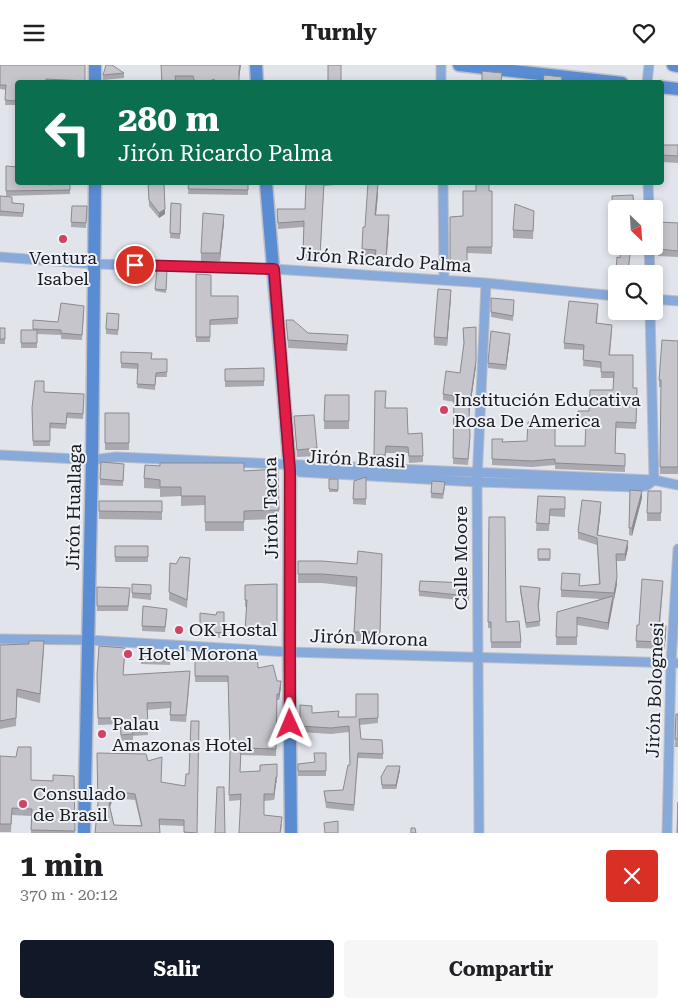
<!DOCTYPE html>
<html lang="es">
<meta charset="utf-8">
<style>
:root{--surface:#fff;--page:#f6f6f6;--text:#202124;--muted:#757577;--accent:#111827}
body{margin:0;font-family:"Roboto Serif",serif;background:var(--page);color:var(--text);height:100vh;display:flex;flex-direction:column;font-size:19px;white-space:nowrap}
*{box-sizing:border-box;margin:0}
p{font-size:16px;color:var(--muted)}
.icon{flex:none;width:28px;height:28px;fill:none;stroke:currentColor;stroke-width:2;stroke-linecap:round;stroke-linejoin:round}
.map{position:relative;height:768px;overflow:hidden}
.drawer{display:flex;flex-direction:column;background:var(--surface);flex:1}
.drawer>*{flex:none}
.banner{position:absolute;left:15px;top:15px;width:649px;height:105px;border-radius:5px;box-shadow:0 2px 8px #0003;background:#0b6e4f;color:#fff;overflow:hidden}
.needle{width:32px;rotate:155deg}
.tools{position:absolute;left:608px;top:135px;display:grid;gap:10px}
.tools a{display:grid;place-items:center;width:55px;height:55px;border-radius:5px;background:var(--surface);box-shadow:0 2px 8px #0003;font-size:25px}
.pin{position:absolute;display:grid;place-items:center;width:42px;height:42px;color:#fff;margin:-21px;border:2px solid #fff;border-radius:50%;box-shadow:0 1px 5px #0007}
.me{position:absolute;width:55px;margin:-28px;rotate:359deg;stroke-linejoin:round;filter:drop-shadow(0 0 4px #0008)}
.turn{display:flex;align-items:center;gap:18px;height:105px;padding:0 20px;font-size:22px}
.turn .icon{width:65px;height:65px;stroke-width:2.5}
.turn b{display:block;font-size:35px;line-height:42px}
.round{display:grid;place-items:center;flex:none;width:52px;height:52px;border-radius:5px;background:var(--page)}
.head{display:flex;align-items:center;justify-content:space-between;height:85px;padding:0 20px}
h1{font-size:30px;font-weight:700;line-height:38px}
.button{display:flex;gap:10px;margin-top:auto;padding:10px 20px}
.button a{flex:1;height:58px;border-radius:5px;background:var(--accent);color:#fff;font-size:20px;font-weight:700;line-height:58px;text-align:center}
.button a+a{background:var(--page);color:var(--text)}
header{display:flex;justify-content:space-between;align-items:center;height:65px;padding:0 20px;background:var(--surface);font-size:22px;font-weight:700}
.map>svg:first-child{display:block}
</style>
<header><svg class="icon" aria-label="menu" viewBox="0 0 24 24"><path d="M4 6h16M4 12h16M4 18h16"/></svg>Turnly<svg class="icon" aria-label="heart" viewBox="0 0 24 24"><path d="M12 20l-8-8c-3-5 5-10 8-4 3-6 11-1 8 4z"/></svg></header>
<div class="map">
<svg width="678" height="768" viewBox="0 0 678 768">
<rect width="100%" height="100%" fill="#e2e4ec"/>
<g fill="none" stroke-linecap="round" stroke-linejoin="round">
<defs>
<path id="street" d="M441,0V18
M647,18L649,0
M443,118L444,215
M648,118L649,144
M649,181L650,209
M0,192L95,199L274,204L486,218L616,231
M654,234L678,236
M0,390L97,395
M92,395L116,392L654,415L650,246
M300,407L477,417L636,422L646,421L654,415L678,420
M0,574L88,575L289,587L678,598
M479,768L477,417L486,218
M667,768L671,598L678,484"/>
<path id="secondary" d="M95,0V18
M256,0L257,18
M459,0L622,18
M673,0L678,1
M661,22L678,24
M266,118L290,406L289,587L291,768
M84,768L92,395L95,118"/>
</defs>
<use href="#street" stroke="#bebfc6" stroke-width="11"/>
<use href="#secondary" stroke="#bebfc6" stroke-width="15"/>
<use href="#street" stroke="#88aada" stroke-width="9"/>
<use href="#secondary" stroke="#598cd2" stroke-width="12"/>
</g>
<path fill="#aaa9af" fill-rule="evenodd" d="M0,0H85V18H18V35H16L15,40H5L6,25L0,24Z
M161,0H241L239,12V18H161Z
M124,8V13L103,15V10Z
M662,80H678V98L662,97Z
M6,101L18,118L51,120L70,118V129L6,131Z
M148,118L165,149L159,153L149,141Z
M189,118H248V130L188,129Z
M275,118H346V119L324,121L320,197L303,196L304,162L278,164L277,144H305L306,118L275,119Z
M476,126H492V189L467,188V205H450V152L463,151Z
M378,129L376,150L389,160L386,202H375V195L362,194V184L365,162Z
M0,131L24,143L23,152L0,151Z
M612,131L616,144V159H613Z
M171,138L181,139L180,174L170,173Z
M72,141H87L86,163L71,162Z
M534,153L533,174L513,173V165Z
M224,157L220,196H201V188Z
M678,158V192L658,191V184Z
M631,181L628,209H616V205L620,193Z
M167,205L166,228L155,226V224Z
M196,209L211,231H238V259L210,260V277H196Z
M451,232L447,281L434,280V272Z
M491,233L514,240L513,256L491,252Z
M598,245L597,258L612,266L610,290L633,323H637L636,364L616,363L615,388L625,389V407L555,404V400L532,402L492,400V374L502,377L555,381H585L586,363H578V346H589L613,325V313H601V303L583,301L584,285L564,284V278Z
M84,246L82,275L61,274V270L37,269V283H21V265H33V255L58,257Z
M119,254L118,270L106,269V264Z
M286,255L308,268L348,277L347,286L288,283Z
M0,263H5V279H0Z
M463,263L476,301L469,349L470,377L468,400L453,399L454,337L443,335V329L460,308L464,280Z
M510,274L506,305L488,303V298Z
M678,276V409H660L661,322H659V315Z
M121,287L151,294H167V312H156L155,325L137,323L138,304L121,303Z
M264,303V321L225,322V304Z
M375,326L385,343L408,369L423,391V397L409,398L408,388H386L385,397L374,396Z
M44,327L84,334L83,354L67,353L66,364L50,363V381H33L32,343Z
M325,330H349V364H324Z
M105,348H129V385H105Z
M294,351L317,383V391L297,392Z
M160,401L244,406L278,404L279,454L244,455V466H205V440L181,441V431L160,432V424L144,423V413Z
M124,404L123,421L100,420V414Z
M366,412V440L353,439L354,416Z
M329,414H338V427H329Z
M445,422L443,434L431,433V428Z
M630,425L642,433L632,471L629,470Z
M661,426V456H647V448Z
M538,431L565,432V452L550,451L549,466H536Z
M99,436H162V455L99,454Z
M601,444L598,470L628,483L625,496H616L617,519L608,565L577,560V580H556L557,547L601,534L561,532V525L599,519L597,480L578,474V467Z
M489,452L506,557L521,577V583H491V563H488Z
M115,481H148V497H115Z
M538,484H550V496H538Z
M382,489L380,577L354,576L356,522L322,518H298V496L357,499Z
M170,498L176,499L190,500L187,543L169,535Z
M132,519L151,520V535L132,533Z
M277,519V573L245,571L247,542H245V520Z
M520,521L540,528L539,542L540,561L526,563L520,526Z
M97,522L130,528L128,546H97Z
M663,522L660,561H666L665,584L636,583L637,560H639Z
M419,526L469,531V536L419,531Z
M143,541L167,549L165,567L142,566Z
M224,547V573L200,571V548L216,550Z
M0,580L44,585L40,638L17,632L16,661L0,664Z
M141,585H171L170,600L141,599Z
M195,587L227,592L258,603L277,616L281,622L279,635H277L276,691L241,690L240,707L277,712V718H276L274,735L264,736V750L282,759L281,768L241,735L229,736L230,690L228,617H195Z
M125,589L123,610L190,612L186,657L170,656V643L147,645L148,670L133,671V675L121,676L120,659L98,660L97,610Z
M378,629V658L360,660L361,674L383,689V694L358,693L354,746L326,743L324,726L343,725L350,700L349,667L331,669L300,667V640L312,648L339,652H356Z
M676,649H678V682H675Z
M326,688V711H298V699L315,697Z
M0,691L31,715L53,716L74,711L75,768H31V751L12,750L11,767H0Z
M148,696L197,768H184V761L159,760L95,768L97,740ZM113,733L135,735L141,760H114L110,742Z
M400,705L396,724H382L381,712Z"/>
<path fill="#8b8a8f" d="M240,0H241L239,13V6Z
M214,14V18H206Z
M378,118V129L375,160V150Z
M165,144V149L159,153V148Z
M224,150V157L220,196V188Z
M389,150V160L386,202V192Z
M451,225V232L447,281V273Z
M476,262V301L469,350V344Z
M510,269V274L506,305V300Z
M642,426V433L632,471V463Z
M601,437V444L597,476V470Z
M628,476V483L625,496V489Z
M617,512V519L614,535V528Z
M613,531V538L608,565V558Z
M281,616V622L279,635V629Z
M400,701V705L396,724V720Z
M276,712V718L274,735V729Z
M113,726V733L109,745V739Z"/>
<path fill="#c6c5cc" stroke="#8b8a8f" fill-rule="evenodd" d="M0,0H85V16L46,14V18H18V31H16L15,36L5,35L6,20H0Z
M106,0H112L124,8L103,10Z
M161,0H240L239,6V18H215L214,14L206,18H195L193,11H175L176,18H162Z
M328,0H341V18H328Z
M482,6L502,8L501,18H482Z
M544,10L562,12L561,18H543Z
M662,80H678V91L662,90Z
M6,101L18,102V118H33L51,120V118H70V125L6,126Z
M148,118H164L165,144L159,148L149,135Z
M189,118H248V125L188,124Z
M306,118H324L320,190H303L304,156L278,158L277,144H305Z
M368,118H378L375,150H389L386,192L375,191L376,185L362,184L363,162H365Z
M476,118H489V126H492V182H467V198H450V152L463,151V126H476Z
M633,130L634,144H616V154H613L612,131Z
M0,131L12,132V138L24,139L23,148L0,146Z
M171,138L181,139L180,169L170,168Z
M515,139L534,146L533,166L513,165Z
M72,141H87L86,158L71,157Z
M203,148L224,150L220,188H201Z
M660,157L678,158V186L658,184Z
M621,181H631L628,206L616,205L617,192L620,193Z
M157,205H167L166,225L155,224Z
M196,209L211,210V231H238V253L210,255V272H196Z
M438,224L451,225L447,273L434,272Z
M491,233L514,235L513,251L491,247Z
M569,236L598,239L596,258L612,260L609,290H633V323H637L636,358L616,357L615,388L625,389V401L555,398V394L532,396L492,394V374H503L502,377L527,376L528,357L555,359V381H585L586,357H578V346H589L590,325H613L614,307H601V297L583,295L584,280L564,278Z
M61,238L84,241L82,270L61,268V265L33,264V255L58,257Z
M107,248L119,249L118,265L106,264Z
M286,255H293L308,268L348,270L347,279L288,275Z
M476,262V296L469,344L470,371L468,394L453,393L454,331L443,329L446,306L460,308L464,278L463,263Z
M0,263H5V274H0Z
M21,265H37V278H21Z
M491,266L510,269L506,300L488,298Z
M662,275L678,276V402H660L661,315H659Z
M121,287L152,288L151,294H167V307L156,308L155,320L137,319L138,299L121,298Z
M264,303V316H225V304Z
M35,316H44V327L84,329L83,349L67,348L66,359L50,358V376H33L32,343Z
M375,326H386L385,343H407L408,369L422,368L423,391H409L408,382L386,381L385,390H374Z
M325,330H349V356H324Z
M105,348H129V378H105Z
M314,350L317,383L297,385L294,351Z
M101,397L124,399L123,416L100,414Z
M160,398H244V406L278,404L279,445L244,446V457H205V431H181V422H160V415L144,413L145,400L160,401Z
M366,412V434H353L354,416Z
M329,414H338V425L329,424Z
M432,416L445,417L443,429L431,428Z
M630,425L642,426L632,463H629Z
M648,426H661V448H647Z
M538,431L565,432V444H550L549,459L536,458Z
M582,435L601,437L597,470L628,476L625,489H616L617,512L614,528L561,525L562,508L580,509L579,521L600,519L597,473L578,467Z
M99,436H162V447L99,446Z
M489,452H505L506,557L519,556L521,577H491V557H488Z
M115,481H148V492H115Z
M538,484H550V494H538Z
M358,486L382,489L380,567H354L357,512L322,509H298V496H322L357,499Z
M180,492L190,493L187,535L169,527L170,498L176,499Z
M642,514L663,516L659,560L666,561L665,577L636,576L637,560H639Z
M420,516L466,518L469,531L419,526Z
M132,519L151,520V529L132,528Z
M277,519V566L245,565L247,535H245V520Z
M520,521L540,523L538,540L540,556L526,558Z
M97,522L130,523L128,541H97Z
M613,531L608,558L577,552V572H556L557,547Z
M143,541L167,544L165,562L142,561Z
M217,547H224V568L200,566V548L216,550Z
M29,576H44L40,629L17,624L16,653L0,656V580L29,579Z
M99,581L125,583L123,610L190,606L186,650H170L171,637L147,638L148,663L132,664L133,669L121,670L120,653H98L97,610Z
M141,585H171L170,594H141Z
M227,586V592L246,591L247,586H257L258,603L273,600L277,616H281L279,629H277L276,684L241,683L240,707L260,706V700L277,699V712H276L274,729H264V750L282,752L280,768H239L241,729L229,730L230,687L228,611H195V587Z
M356,629H378V653L359,654L361,674L382,675L383,689L358,688L354,740L326,737L324,726L343,725L348,700H350L349,661L331,663L300,661V640L312,641V648L339,646L338,652H356Z
M676,649H678V674H675Z
M191,656H199L197,768L184,767V755L159,754L160,768H95L98,739L97,688L146,689L148,696L162,692L161,717L185,721L186,709H189ZM113,726L135,729L142,761L114,760L109,739Z
M18,682H31V715L53,716V710L74,711L75,766L31,765L32,744L12,743L11,759H0V691L16,692Z
M314,688H326V706H298V699L315,697Z
M387,701H400L396,720H382L381,712Z
M217,722H224L225,768H215Z
M678,737V768H677Z
M338,756V768H325L324,758Z
M411,763H415L416,768H411Z"/>
<g fill="none" stroke-linecap="round" stroke-linejoin="round">
<defs>
<path id="route" d="M135,200L274,204L290,406V659"/>
</defs>
<use href="#route" stroke="#92132f" stroke-width="12"/>
<use href="#route" stroke="#e11d48" stroke-width="9"/>
</g>
<g fill="#d24260" stroke="#eff1f9" stroke-width="2">
<circle cx="63" cy="174" r="5"/>
<circle cx="444" cy="345" r="5"/>
<circle cx="179" cy="565" r="5"/>
<circle cx="128" cy="589" r="5"/>
<circle cx="102" cy="669" r="5"/>
<circle cx="23" cy="739" r="5"/>
</g>
<g text-anchor="middle" stroke-width="4" stroke-linejoin="round" paint-order="stroke">
<g font-size="18" fill="#18191b" stroke="#eff1f9" text-anchor="start">
<text x="63" y="199" text-anchor="middle">Ventura<tspan x="63" dy="21">Isabel</tspan></text>
<text x="454" y="341">Institución Educativa<tspan x="454" dy="21">Rosa De America</tspan></text>
<text x="189" y="571">OK Hostal</text>
<text x="138" y="595">Hotel Morona</text>
<text x="112" y="665">Palau<tspan x="112" dy="21">Amazonas Hotel</tspan></text>
<text x="33" y="735">Consulado<tspan x="33" dy="21">de Brasil</tspan></text>
</g>
<g font-size="18" fill="#18191b" stroke="#eff1f9">
<text transform="translate(384 195) rotate(4)" y="6">Jirón Ricardo Palma</text>
<text transform="translate(356 394) rotate(3)" y="6">Jirón Brasil</text>
<text transform="translate(74 442) rotate(-89)" y="6">Jirón Huallaga</text>
<text transform="translate(271 443) rotate(-91)" y="6">Jirón Tacna</text>
<text transform="translate(461 493) rotate(-90)" y="6">Calle Moore</text>
<text transform="translate(369 573) rotate(2)" y="6">Jirón Morona</text>
<text transform="translate(655 625) rotate(-88)" y="6">Jirón Bolognesi</text>
</g>
</g>
</svg>
<div class="tools">
<a><svg class="needle" viewBox="-14 -14 28 28"><path d="M0-13l5 13h-10z" fill="#e53935"/><path d="M0 13l5-13h-10z" fill="#757577"/></svg></a>
<a><svg class="icon" aria-label="search" viewBox="0 0 24 24"><circle cx="10" cy="10" r="6"/><path d="M15 15l6 6"/></svg></a>
</div>
<div class="pin" style="left:135px;top:200px;background:#d93025"><svg class="icon" aria-label="arrive" viewBox="0 0 24 24"><path d="M6 21V4h12l-3 4 3 4H6"/></svg></div>
<svg class="me" style="left:290px;top:659px" viewBox="-20 -20 40 40"><path d="M0-17L14 15 0 8-14 15z" fill="#e11d48" stroke="#fff" stroke-width="4"/></svg>
<div class="banner">
<div class="turn"><svg class="icon" aria-label="left" viewBox="0 0 24 24"><path d="M17 20v-9H6M10 6l-5 5 5 5"/></svg><div><b>280 m</b>Jirón Ricardo Palma</div></div>
</div>
</div>
<section class="drawer">
<div class="head"><div><h1>1 min</h1><p>370 m · 20:12</p></div><a class="round" style="background:#d93025;color:#fff"><svg class="icon" aria-label="close" viewBox="0 0 24 24"><path d="M6 6l12 12M18 6L6 18"/></svg></a></div>
<div class="button"><a>Salir</a><a>Compartir</a></div>
</section>
